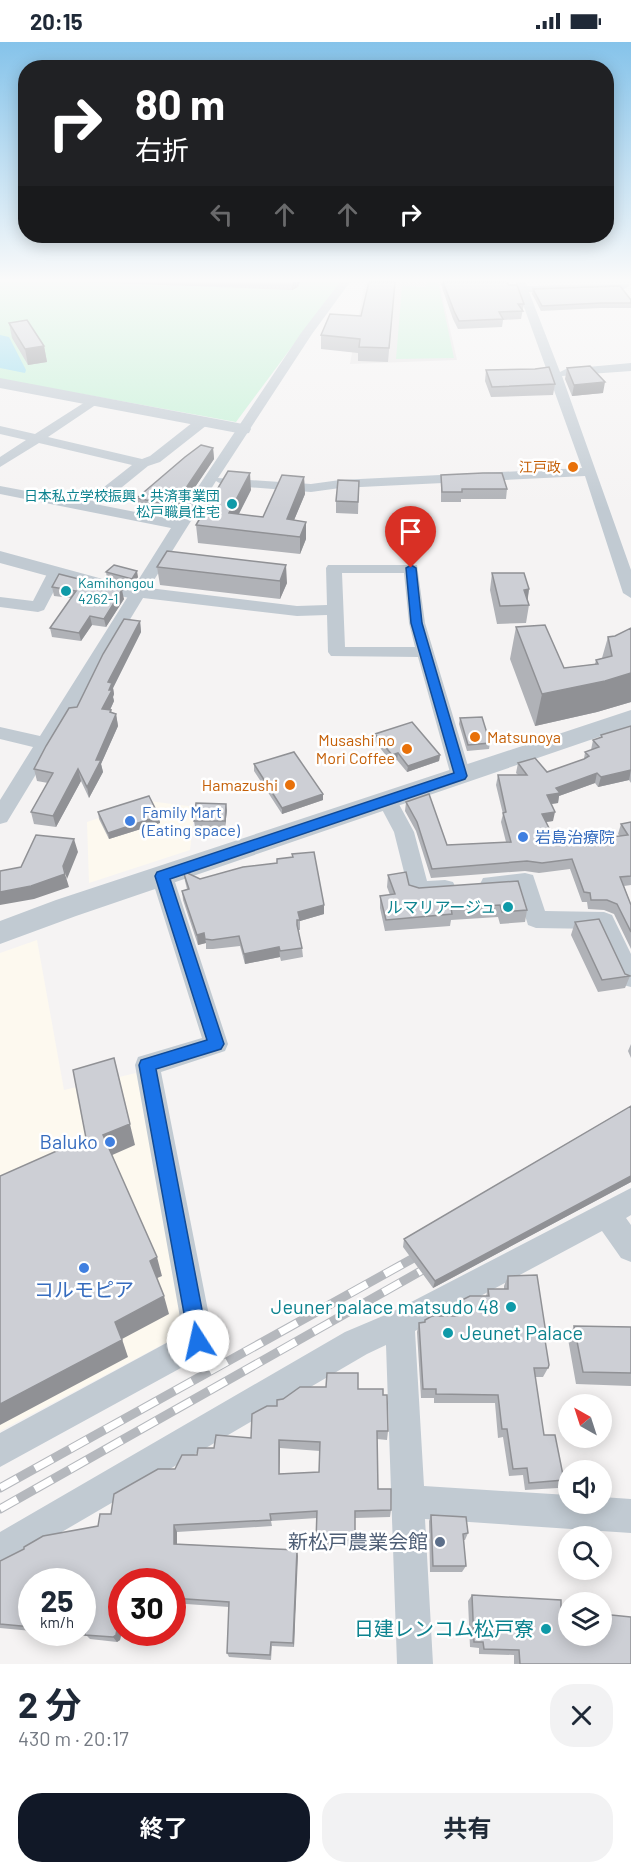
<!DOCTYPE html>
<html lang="ja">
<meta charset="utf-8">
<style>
:root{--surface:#fff;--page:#f2f2f3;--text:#1f2937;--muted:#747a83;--accent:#111827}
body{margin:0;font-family:Barlow,"Noto Sans JP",sans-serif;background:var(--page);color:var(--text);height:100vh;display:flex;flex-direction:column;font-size:22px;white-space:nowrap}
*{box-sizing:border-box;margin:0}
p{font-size:20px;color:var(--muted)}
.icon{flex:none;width:33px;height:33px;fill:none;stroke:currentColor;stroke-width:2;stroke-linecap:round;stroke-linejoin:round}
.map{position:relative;height:1622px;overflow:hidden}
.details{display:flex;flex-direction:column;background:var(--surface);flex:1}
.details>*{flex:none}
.banner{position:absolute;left:18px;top:18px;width:596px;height:183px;border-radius:24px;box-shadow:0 3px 15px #0003;background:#202124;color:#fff;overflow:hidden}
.needle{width:39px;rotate:321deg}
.fabs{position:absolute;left:558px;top:1352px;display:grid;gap:12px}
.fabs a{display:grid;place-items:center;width:54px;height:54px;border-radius:50%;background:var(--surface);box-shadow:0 3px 15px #0003;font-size:30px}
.speed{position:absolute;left:18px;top:1526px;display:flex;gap:12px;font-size:30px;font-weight:700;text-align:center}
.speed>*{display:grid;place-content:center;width:78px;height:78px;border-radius:50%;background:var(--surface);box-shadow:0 3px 15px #0003;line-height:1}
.speed small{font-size:15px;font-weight:400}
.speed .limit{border:9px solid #d22;background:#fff;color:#111}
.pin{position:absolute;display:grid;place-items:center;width:51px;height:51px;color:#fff;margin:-62px -26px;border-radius:50% 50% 50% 0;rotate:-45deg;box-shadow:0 0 6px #0007}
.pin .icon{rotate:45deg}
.me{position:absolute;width:66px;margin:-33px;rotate:350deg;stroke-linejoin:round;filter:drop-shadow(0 0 4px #0008)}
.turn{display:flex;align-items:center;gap:21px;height:126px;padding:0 18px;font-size:27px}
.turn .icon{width:78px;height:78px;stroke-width:2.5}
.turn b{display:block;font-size:42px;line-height:51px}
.lanes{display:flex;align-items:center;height:57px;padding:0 18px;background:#0003;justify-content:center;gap:30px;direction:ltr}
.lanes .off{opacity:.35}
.round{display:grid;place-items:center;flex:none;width:63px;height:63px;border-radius:24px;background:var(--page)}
.headline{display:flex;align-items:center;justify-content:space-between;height:102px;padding:0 18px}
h1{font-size:36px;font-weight:700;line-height:45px}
.action{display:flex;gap:12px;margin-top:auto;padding:12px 18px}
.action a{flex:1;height:69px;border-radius:24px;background:var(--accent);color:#fff;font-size:24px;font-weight:700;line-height:69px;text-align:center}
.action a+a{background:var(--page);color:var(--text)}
.status{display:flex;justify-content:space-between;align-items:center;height:42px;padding:0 30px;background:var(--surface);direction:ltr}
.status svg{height:16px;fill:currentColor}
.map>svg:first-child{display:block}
</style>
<div class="status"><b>20:15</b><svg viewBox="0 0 49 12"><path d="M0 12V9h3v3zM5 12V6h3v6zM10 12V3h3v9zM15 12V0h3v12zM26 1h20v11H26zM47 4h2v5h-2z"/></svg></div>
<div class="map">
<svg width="631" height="1622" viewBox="0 0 631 1622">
<rect width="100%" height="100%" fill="#f5f3f3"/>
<path fill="#fdf9ef" d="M149,759L195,765L190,808L89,841L87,780Z
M37,898L64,1048L136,1031L188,1289L0,1389V911Z"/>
<path fill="#e6e4e5" d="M365,240H439L457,318L350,322Z"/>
<path fill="#c3f1d5" d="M0,240H340L236,380L0,337Z
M427,240H438L454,316L396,317L402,244L426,245Z"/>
<path fill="#90daee" d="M0,293L9,295L26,328L25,331L0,326Z"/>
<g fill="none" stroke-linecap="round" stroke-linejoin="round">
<path fill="#c1cad2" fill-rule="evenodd" d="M340,240H350L312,292L218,436L311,442L340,438L582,426L515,240H525L527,244L628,242L629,244L624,247L529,250L560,330L566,327L631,321V329L562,334L631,528V556L623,551L585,434L340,446L311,450L223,443L216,439L149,546L297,564L327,563L326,526L328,523H417L425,581L471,734L468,739L461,741L454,739L451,734L418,615L331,614L328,610L327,573L297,574L143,556L7,780L0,782V758L33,705L0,697V685L40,694L171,486L0,452V444L85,460L132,423L39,401L0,425V415L26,398L0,392V384L35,392L93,355L99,359L97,362L48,395L142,417L150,414L197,377H207L209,380L207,383L160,420L148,424L100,463L176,478L301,291ZM342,531H404L409,581L415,605H345Z
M56,525L64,530L44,568L38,570L0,565V555L33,559L48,530Z
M387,751L394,753L414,790L427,839L445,838L453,840L456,846L453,852L418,856L410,854L394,790L377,758L380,753Z
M162,826L170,828L173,834L228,1002L225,1009L161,1030L214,1299L210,1310L0,1425V1391L183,1292L135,1023L138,1015L202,996L151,834L154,828Z
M525,831L533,833L545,869L604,870L612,873L631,912V945L623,943L597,887L536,886L528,883L517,848L491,850L483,848L480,842L483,836Z
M631,1146V1173L626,1176L631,1183V1220L621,1216L602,1189L415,1289L424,1444L568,1453V1461H602V1455L631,1457V1491L425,1477L433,1622H397L386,1303L367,1312L0,1526V1490L345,1290L390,1271Z"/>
<path fill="#c1cad2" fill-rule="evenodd" d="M0,336L243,382L249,383L251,387L249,391L243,392L0,346Z
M0,509L143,548L146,552L143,556L136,558L0,521Z
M631,668V684L76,874L0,902V879L56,858Z"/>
<defs>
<path id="rail" d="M0,1446L428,1208
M0,1467L435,1221"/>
</defs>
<use href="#rail" stroke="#b5b8bd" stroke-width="9"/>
<use href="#rail" stroke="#fff" stroke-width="7" stroke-dasharray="20" stroke-linecap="butt"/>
</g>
<path fill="#b0b2b7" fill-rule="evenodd" d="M84,240H300L298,245L292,248Z
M395,240L388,320L358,319V311L321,307V293L361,274Z
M440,240H507L524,262L521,277L503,278L502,285L458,287L453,277Z
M533,247L631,258V266H600L541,269L532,252Z
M9,281L44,304L47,320L28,323L12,296Z
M567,326L603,351L572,354L565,337Z
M486,328L555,342L553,353L491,355L485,339Z
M213,406L214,417L185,460L177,468L174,467L166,473L139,467L137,456Z
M441,433L507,447L506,457H461V460H441Z
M304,435L305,452L294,478L306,480V497L300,512L198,501L196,483L251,448L239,472L263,475Z
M359,439L358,472L336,471V459Z
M167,509L287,541L280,557L160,543L157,525Z
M106,530L138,535L133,543L107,536Z
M492,531L529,547L527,559L529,563L526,581L497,582L490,548Z
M52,545L124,557L106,585L92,583L81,599L52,595L50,586L71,556L54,554Z
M140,579L141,590L113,646L114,652L113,655L114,659L110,668H111L112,671L116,672L118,684L101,722L103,730L89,756L81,739L56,785L34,782L31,770L48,741L37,739L34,727L77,665Z
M516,585L564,626L595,622L596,618L602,616L608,595L615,594L631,586V660L597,670L535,684L510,617Z
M460,676L490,701L489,707L467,709L459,682Z
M631,684V741L629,738L598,745L595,741L559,754L558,761L551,762L553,779L546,780L557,802L620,794L618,792L621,782L631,780V843L624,844L631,863V907L614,872L604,868L588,867L587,860H582L570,827L539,831L525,829L431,836L416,789L405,769L406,760L447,803L506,800L501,780L503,772L496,743L498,733H518L516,731L518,721L547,730L584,717L585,710L591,708L593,698L600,696L601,693Z
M375,692L440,713L439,719L407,730L397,718L391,720L374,698Z
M254,722L323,752V758L282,772L254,729Z
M227,768L225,785H195L194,779Z
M98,770L159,774L160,781L109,797L99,777Z
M292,812L324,872L300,879V888H298L302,906L303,915L281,919L280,915L245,922L240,904L213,907H206V901L198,903L183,858L182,849L187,847L185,839L183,829L200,837L277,821L292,815Z
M388,833L409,843L419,846L527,868L525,880L500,882L498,875L451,878L450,884L385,889L380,866V854L390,853L387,845Z
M575,880L625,932L630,934L625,946L598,950L571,893Z
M631,1002V1016L628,1009Z
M631,1064V1140L433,1246L403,1205L404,1197Z
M508,1234L547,1298L545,1302L548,1326L543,1335H535L544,1393L564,1438L558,1446L525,1448L523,1433L509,1434L503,1395L498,1396L495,1361H434V1356H421L417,1290L419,1281L424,1280L425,1278L454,1274L453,1271L456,1261L486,1254L488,1247H504V1244Z
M574,1284L631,1285V1344L576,1342L568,1297Z
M358,1347L383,1353L388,1389L387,1398L377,1397L378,1447L391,1468L390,1475L355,1476L354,1504L316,1505L317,1476L271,1479L272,1484L177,1490V1502L297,1508L294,1605L272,1604L271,1618L229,1615L227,1611L229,1565L172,1561V1539H122V1589L120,1598L117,1600L90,1597L87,1594L43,1590H82L32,1539V1589L0,1586V1519L98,1484L111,1472L175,1427L197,1413L214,1406L251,1396L277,1364ZM280,1406L320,1409L319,1430L279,1432Z
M431,1473L468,1491L465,1498H463L466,1524L462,1530H430L429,1479Z
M472,1553L561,1568L631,1622H514V1613L479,1612V1606L470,1605L468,1559Z"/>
<path fill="#909195" d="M292,240H300L298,245L292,248Z
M44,304L47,320L28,323L25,307Z
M605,340L603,351L572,354L574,343Z
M213,406L214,417L185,460L177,468L176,457Z
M250,431L251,448L231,487L229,471Z
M304,435L305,452L287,495V477Z
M173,456L174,467L166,473L165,462Z
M306,480V497L300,512V495Z
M286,523L287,541L280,557V539Z
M137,529L138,535L133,543L132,537Z
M529,547L527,563L524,548Z
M122,548L124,557L106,585L104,577Z
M90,574L92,583L81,599L79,591Z
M140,579L141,590L113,646L114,652L113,655L114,659L105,679L102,667L108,640Z
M631,631V660L597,670L535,684L542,652Z
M111,668L113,679L116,672L118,684L101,722L103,730L89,756L87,745Z
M398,711L397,718L391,720L392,713Z
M440,713L439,719L407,730L408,724Z
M78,727L81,739L56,785L53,774Z
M631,728L629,738L598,745L601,735Z
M597,731L595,741L559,754L558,761L544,763L547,753L556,746Z
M323,752V758L282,772V766Z
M226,762L227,768L225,785V779Z
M555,770L553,779L539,781L542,772Z
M159,774L160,781L109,797L108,791Z
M74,797L78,810L67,837L63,824Z
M65,832L69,845L34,857L0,863V850Z
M324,863V872L300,879L298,870Z
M204,891L206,901L198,903L197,893Z
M279,905L280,915L245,922L244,912Z
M114,1016L135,1103L110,1114L103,1093Z
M631,1134V1140L433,1246L435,1239Z
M157,1215L162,1234L155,1237L150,1219Z
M164,1254L169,1272L122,1297L128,1315L0,1383V1362L115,1280Z
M279,1398L280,1406L279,1439Z
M174,1483L177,1490V1508L174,1502Z
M297,1508L298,1514L294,1605L293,1601Z
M121,1553L122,1589L120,1598L117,1600L113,1595Z"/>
<path fill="#cdcfd5" stroke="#909195" stroke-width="1.5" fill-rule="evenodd" d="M369,240H395L389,306L359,305L360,297L321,293L330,272L361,274Z
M443,240H507L509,243H517L524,262H518L523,269L499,270L503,277L459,279L454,269Z
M620,244L631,258V261H601L542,264L533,247Z
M27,278L44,304L25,307L9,281Z
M590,324L605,340L574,343L567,326Z
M549,325L555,342L492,345L486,328L535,327Z
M201,403L213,406L184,449L176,457L173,456L165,462L137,456L185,415Z
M228,429L250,431L229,471L263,475L282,433L304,435L287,477L306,480L300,495L196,483Z
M483,431H502L507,447H462V450H442L441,433Z
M338,438L359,439L358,460L336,459Z
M167,509L286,523L280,539L157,525Z
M114,523L137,529L132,537L106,530Z
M492,531H524L529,547L524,548L529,563L500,564Z
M59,532L122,548L104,577L90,574L79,591L50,586L76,549L52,545Z
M124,577L140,579L108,640L112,641L109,648H112L102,667L111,668L110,670L116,672L96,718H101L87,745L78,727L53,774L31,770L53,731L34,727L46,704L69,666L77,665L103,612Z
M545,583L564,626L598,622L596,618L612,614L608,595L615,594L631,586V631L605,639L542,652L516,585Z
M482,675L490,701L468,703L460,676Z
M412,680L440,713L408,724L398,711L392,713L375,692Z
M631,684V728L601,735L597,731L556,746L560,751L547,753L555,770L542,772L557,802L628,793L621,782L631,780V834L620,835L631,863V890L617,862L607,858H591L590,851L584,850L572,817L542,821L527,819L432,827L417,780L406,760L429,752L447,803L511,800L503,771L506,770L498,733H527L518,721L535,716L547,730L584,717L589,714L585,710L599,705L593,698L602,695L601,693Z
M294,710L323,752L282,766L254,722Z
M149,754L159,774L108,791L98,770Z
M196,761L226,762L225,779H194Z
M36,793L74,797L63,824L65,832L31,844L0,850V829L21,825Z
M314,810L324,863L298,870L300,878H297V883L302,906L280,909L279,905L244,912L239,894L212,898L205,897L204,891L197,893L182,849L189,847L183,829L200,837L243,825L277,821V817L293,815L292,812Z
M406,830L409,843L419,846L518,839L527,868L502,870L500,863L451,866L452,872L386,878L380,854L395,852L388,833Z
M599,877L625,932L630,934L602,938L575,880Z
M114,1016L130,1082L103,1093L157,1215L150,1219L164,1254L115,1280L122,1298L0,1362V1134L86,1096L73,1028Z
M631,1064V1134L435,1239L404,1197Z
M537,1233L547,1298H545L549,1323L548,1326H534L544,1393H555L564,1438L529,1441L527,1426L513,1427L507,1387H502L498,1353L436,1352V1347H423L419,1281L425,1280V1278L432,1274H457L456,1261L470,1254H489L488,1247H508V1234Z
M574,1284L631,1285V1331L583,1330Z
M327,1331H358V1347H383V1353H387L388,1389H377L378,1447H391V1468L355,1469V1498L316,1499L317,1469L270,1472L271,1478L174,1483V1502L297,1508L293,1601L271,1600L270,1613L227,1611L229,1560L172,1556V1539H122V1553L116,1593L113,1595L85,1593V1590H82V1539H32V1585L0,1582V1519L24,1507V1505L43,1494L98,1484L100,1472H111L114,1452L158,1427H175L182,1413H197L198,1406H214L216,1393L251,1396L252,1372L267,1364H277V1358L283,1357L300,1345H326ZM279,1398L320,1400L319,1430L279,1432Z
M431,1473L466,1475L468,1491L463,1492L466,1524H433Z
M472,1553L561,1558V1568H568V1593H602V1572L631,1575V1622H520L519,1608L484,1607L483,1600H474Z"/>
<linearGradient id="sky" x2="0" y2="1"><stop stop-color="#85c3ea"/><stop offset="0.51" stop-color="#fafafa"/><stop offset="1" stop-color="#fafafa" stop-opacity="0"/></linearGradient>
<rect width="631" height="467" fill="url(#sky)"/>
<path fill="#1a73e8" stroke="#114b97" stroke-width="1.5" d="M411,523L416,526L422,581L467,734L465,737L170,837L224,1002L221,1007L156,1027L208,1299L205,1306L198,1309L192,1306L189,1299L139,1023L141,1018L207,998L155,834L157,830L454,731L411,581L406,526Z"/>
<g fill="#e8710a" stroke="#fff" stroke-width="2">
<circle cx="573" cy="425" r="6"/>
<circle cx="475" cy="695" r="6"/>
<circle cx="407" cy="707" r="6"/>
<circle cx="290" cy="743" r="6"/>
</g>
<g fill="#0f9aa8" stroke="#fff" stroke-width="2">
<circle cx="232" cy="462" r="6"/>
<circle cx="66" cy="549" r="6"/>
<circle cx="508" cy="865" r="6"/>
<circle cx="511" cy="1265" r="6"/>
<circle cx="448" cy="1291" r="6"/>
<circle cx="546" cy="1587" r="6"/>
</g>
<g fill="#3f7fe0" stroke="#fff" stroke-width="2">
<circle cx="130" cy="779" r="6"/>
<circle cx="523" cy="795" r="6"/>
<circle cx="110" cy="1100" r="6"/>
<circle cx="84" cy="1226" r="6"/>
</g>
<circle fill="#5c6f8a" stroke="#fff" stroke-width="2" cx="440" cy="1500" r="6"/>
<g text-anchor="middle" stroke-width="5" stroke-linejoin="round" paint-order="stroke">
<g font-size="14" fill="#c56008" stroke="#fff" text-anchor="end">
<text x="561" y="430">江戸政</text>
</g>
<g font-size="14" fill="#0d838f" stroke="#fff" text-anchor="end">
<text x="220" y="459">日本私立学校振興・共済事業団<tspan x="220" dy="16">松戸職員住宅</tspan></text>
<text x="78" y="546" text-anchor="start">Kamihongou<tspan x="78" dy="16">4262-1</tspan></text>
</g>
<g font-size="16" fill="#c56008" stroke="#fff" text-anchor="end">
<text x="487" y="701" text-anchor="start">Matsunoya</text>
<text x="395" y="704">Musashi no<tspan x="395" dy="18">Mori Coffee</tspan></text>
<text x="278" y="749">Hamazushi</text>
</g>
<g font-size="16" fill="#366cbe" stroke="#fff" text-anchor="start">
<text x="142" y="776">Family Mart<tspan x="142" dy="18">(Eating space)</tspan></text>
<text x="535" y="801">岩島治療院</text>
</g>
<g font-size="16" fill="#0d838f" stroke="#fff" text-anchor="end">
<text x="496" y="871">ルマリアージュ</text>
</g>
<g font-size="20" fill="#366cbe" stroke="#fff" text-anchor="end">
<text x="98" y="1107">Baluko</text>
<text x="84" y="1255" text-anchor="middle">コルモピア</text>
</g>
<g font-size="20" fill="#0d838f" stroke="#fff" text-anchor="end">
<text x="499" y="1272">Jeuner palace matsudo 48</text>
<text x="460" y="1298" text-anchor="start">Jeunet Palace</text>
<text x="534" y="1594">日建レンコム松戸寮</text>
</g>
<g font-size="20" fill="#4e5e75" stroke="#fff" text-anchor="end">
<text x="428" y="1507">新松戸農業会館</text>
</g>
</g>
</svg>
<div class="fabs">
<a><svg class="needle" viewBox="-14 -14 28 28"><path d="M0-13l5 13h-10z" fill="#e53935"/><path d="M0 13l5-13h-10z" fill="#747a83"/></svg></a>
<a><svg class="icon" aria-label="sound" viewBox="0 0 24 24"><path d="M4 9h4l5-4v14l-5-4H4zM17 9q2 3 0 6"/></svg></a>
<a><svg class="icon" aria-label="search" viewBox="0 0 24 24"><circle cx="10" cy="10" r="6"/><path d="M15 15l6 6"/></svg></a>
<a><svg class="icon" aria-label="layers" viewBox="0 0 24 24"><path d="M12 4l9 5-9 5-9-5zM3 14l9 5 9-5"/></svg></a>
</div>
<div class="speed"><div>25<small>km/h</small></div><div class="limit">30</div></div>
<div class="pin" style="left:411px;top:526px;background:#d93025"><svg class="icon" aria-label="arrive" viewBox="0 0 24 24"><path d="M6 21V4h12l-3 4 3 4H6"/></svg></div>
<svg class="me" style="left:198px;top:1299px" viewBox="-20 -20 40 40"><circle r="19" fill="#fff"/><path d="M0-13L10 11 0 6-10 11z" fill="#1a73e8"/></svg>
<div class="banner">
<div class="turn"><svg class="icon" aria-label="right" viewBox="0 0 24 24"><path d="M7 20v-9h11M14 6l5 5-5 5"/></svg><div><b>80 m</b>右折</div></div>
<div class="lanes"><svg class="icon off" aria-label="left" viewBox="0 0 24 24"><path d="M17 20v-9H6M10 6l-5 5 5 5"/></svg><svg class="icon off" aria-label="ahead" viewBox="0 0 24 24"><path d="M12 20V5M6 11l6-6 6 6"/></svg><svg class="icon off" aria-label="ahead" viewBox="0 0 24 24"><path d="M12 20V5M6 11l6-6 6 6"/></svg><svg class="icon" aria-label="right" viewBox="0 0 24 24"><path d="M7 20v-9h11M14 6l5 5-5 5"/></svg></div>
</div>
</div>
<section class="details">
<div class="headline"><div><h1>2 分</h1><p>430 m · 20:17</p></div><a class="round"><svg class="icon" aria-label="close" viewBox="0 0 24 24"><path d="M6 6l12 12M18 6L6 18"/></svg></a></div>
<div class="action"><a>終了</a><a>共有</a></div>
</section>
